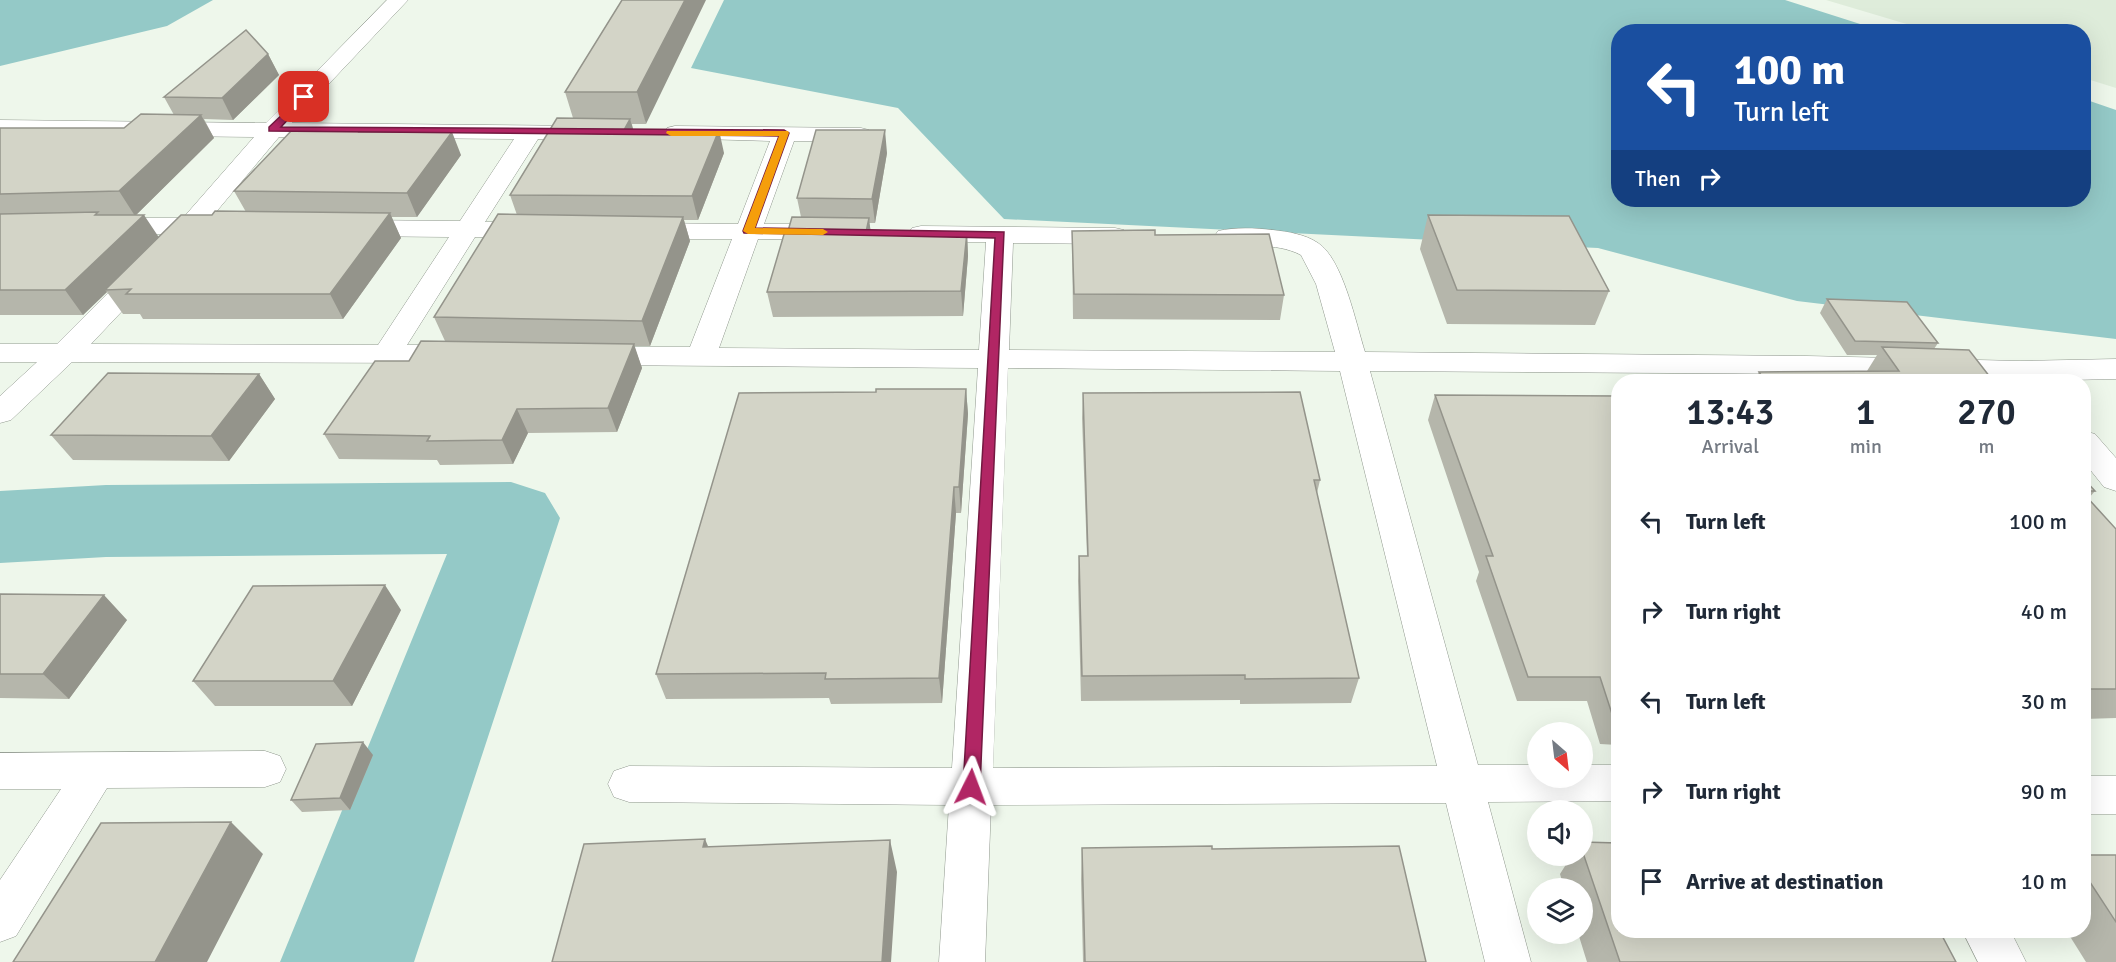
<!DOCTYPE html>
<style>
:root{--surface:#fff;--page:#f2f2f3;--text:#1f2937;--muted:#747a83}
body{margin:0;font-family:Signika,sans-serif;background:var(--page);color:var(--text);height:100vh;display:flex;flex-direction:column;font-size:22px;white-space:nowrap}
*{box-sizing:border-box;margin:0}
p{font-size:20px;color:var(--muted)}
.icon{flex:none;width:33px;height:33px;fill:none;stroke:currentColor;stroke-width:2;stroke-linecap:round;stroke-linejoin:round}
.map{position:relative;flex:1;overflow:hidden}
.side{position:absolute;left:1611px;top:374px;width:480px;height:564px;display:flex;flex-direction:column;background:var(--surface);border-radius:24px;box-shadow:0 6px 24px #0002}
.side>*{flex:none}
.hud{position:absolute;left:1611px;top:24px;width:480px;height:183px;border-radius:24px;box-shadow:0 6px 24px #0002;background:#1a4fa0;color:#fff;overflow:hidden}
.needle{width:39px;rotate:152deg}
.fabs{position:absolute;left:1527px;top:722px;display:grid;gap:12px}
.fabs a{display:grid;place-items:center;width:66px;height:66px;border-radius:50%;background:var(--surface);box-shadow:0 6px 24px #0002;font-size:30px}
.pin{position:absolute;display:grid;place-items:center;width:51px;height:51px;color:#fff;margin:-26px;border-radius:12px;box-shadow:0 3px 9px #0006}
.me{position:absolute;width:66px;margin:-33px;rotate:3deg;stroke-linejoin:round;filter:drop-shadow(0 0 4px #0008)}
.turn{display:flex;align-items:center;gap:21px;height:126px;padding:0 24px;font-size:27px}
.turn .icon{width:78px;height:78px;stroke-width:2.5}
.turn b{display:block;font-size:42px;line-height:51px}
.then{display:flex;align-items:center;height:57px;padding:0 24px;background:#0003;gap:12px;font-size:22px}
.eta{display:flex;justify-content:space-evenly;align-items:center;height:102px;text-align:center}
.eta b{font-size:36px;font-weight:600;line-height:42px}
ul{padding:0;list-style:none}
li{display:flex;align-items:center;gap:18px;height:90px;padding:0 24px}
li div{flex:1}
li b{display:block;font-size:22px}
li em{font-style:normal}
.map>svg:first-child{display:block}
</style>
<div class="map">
<svg width="2116" height="962" viewBox="0 0 2116 962">
<rect width="100%" height="100%" fill="#eef7eb"/>
<path fill="#deecda" d="M1826,0H2116V88L2084,78V32L1930,31Z"/>
<path fill="#94c9c7" d="M0,0H213L167,26L0,66Z
M724,0H1785L1882,31L1618,32V200H2084V99L2116,110V339L1797,301L1598,248L1004,219L898,108L691,68Z"/>
<g fill="none" stroke-linecap="round" stroke-linejoin="round">
<path fill="#94c9c7" fill-rule="evenodd" d="M511,482L545,493L560,518L414,962H280L447,554L106,557L0,563V491L106,485Z"/>
<defs>
<path id="minor" d="M387,0H408L292,123L591,126L599,128L603,133L599,138L591,140L538,139L485,222H533L542,225L546,230L542,235L533,238L475,237L407,345H457L467,347L472,354L467,361L457,363L72,362L11,420L0,423V396L37,362H0V344H57L137,264L147,262L157,264L161,270L91,344L378,345L449,237L351,236L342,233L338,228L342,223L351,220L460,221L514,139L279,137L211,218L224,221L228,226L224,231L198,234C190,243 184,244 173,242L169,236L171,234H108L99,231L95,226L99,221L108,218H183L254,137L0,134V120L266,123Z
M675,126L861,128L869,130L873,135L869,140L861,142L794,141L764,224H830L839,226L843,232L839,238L830,240L758,239L719,348L979,350L986,242H921L912,240L908,234L912,228L921,226L1115,228L1124,230L1128,236L1124,242L1115,244L1013,243L1009,350L1335,352L1316,284L1301,255C1274,241 1246,249 1218,243L1214,237L1218,231C1235,227 1255,228 1273,230C1288,232 1305,234 1318,243C1343,259 1356,324 1365,352L1807,356L2020,361L2116,359V379L2020,381L1807,374L1370,371L1478,765H1538V777H1582V765H1618V801L1488,802L1531,962H1485L1446,803L991,805L985,962H939L949,805L629,802L614,797L608,784L614,771L629,766L952,768L978,368L593,365L583,363L578,356L583,349L593,347H690L732,239H642L633,237L629,231L633,225L642,223L738,224L770,141L667,138L663,133L667,128ZM1008,368L1340,371L1437,766L993,768Z
M2084,431L2095,434L2116,458V491L2104,487L2084,462Z
M265,751L280,756L286,769L280,782L265,787L107,788L16,936L0,942V880L61,789H0V753Z
M2084,776H2116V814H2084Z
M1962,930H2010L2026,962H1978Z"/>
</defs>
<use href="#minor" stroke="#90988e" stroke-width="1"/>
<use href="#minor" fill="#fff" fill-rule="evenodd"/>
</g>
<path fill="#b5b6ab" d="M622,0L646,124H632L633,130L724,153L698,220H684L690,241L650,346H634L642,368L617,432L528,433L513,464L440,465L437,460L339,459L324,434L409,361L445,341L434,317L517,215L510,195L573,118L565,92Z
M268,54L279,75L233,120L204,119L214,138L136,215L158,237L212,215L246,212L234,191L362,128L364,132L461,155L417,217H391L401,238L343,319H143L140,314H123L107,292L83,315H0V128H124L174,115L164,97Z
M887,153L875,223H869L871,232H967L968,256L963,316L773,317L767,292L788,231L801,217L797,198Z
M1428,215L1609,291L1595,325L1447,324L1420,249Z
M1072,231L1155,235L1284,295L1280,320L1073,319Z
M1827,299L1938,343L1934,349L1997,381H1754L1759,372L1867,371L1877,355H1847L1820,313Z
M259,374L275,399L229,461L73,460L51,435Z
M966,389L968,414L961,513H956L942,703L831,704L829,698L666,699L656,674L876,392Z
M1083,393L1320,480L1317,493L1359,678L1351,703L1240,704V700L1081,701L1078,581L1079,556H1087L1082,418Z
M1435,395L1618,396V745L1600,744L1587,701H1517L1476,581L1479,572L1428,420Z
M2084,479L2095,491L2088,499L2116,529V718L2084,719Z
M0,594L127,620L69,699L0,698Z
M401,610L352,706H215L193,681Z
M373,755L350,810L302,812L291,800Z
M1582,842L1956,962H1587L1578,933H1582V888H1564L1560,874L1572,855H1582Z
M1082,848L1212,849L1426,962H1083L1081,879Z
M2084,855H2116V962H2086L2066,930H2084Z"/>
<path fill="#94948b" d="M685,0H706L646,124L637,92Z
M268,54L279,75L233,120L222,98Z
M201,115L214,138L135,216L119,191Z
M630,119L637,142L624,130Z
M719,130L724,153L698,220L692,196Z
M885,130L887,153L875,223L872,199Z
M452,132L461,155L417,217L407,193Z
M390,213L401,238L343,319L330,294Z
M144,215L160,239L105,290L107,292L83,315L65,290Z
M683,217L690,241L650,346L642,321Z
M869,218L872,243L866,232Z
M967,232L968,256L963,316L961,291Z
M634,344L642,368L617,432L608,408Z
M259,374L275,399L229,461L211,436Z
M966,389L968,414L961,513L959,487Z
M517,409L528,433L513,464L502,440Z
M954,487L956,513L942,703L939,678Z
M385,585L401,610L352,706L333,681Z
M104,595L127,620L69,699L43,674Z
M363,742L373,755L350,810L340,798Z
M231,822L263,854L207,962H155Z
M705,839L718,870L703,847Z
M890,840L897,872L891,962H882Z"/>
<path fill="#d3d4c7" stroke="#94948b" stroke-width="1.5" d="M622,0H685L637,92H565Z
M246,30L268,54L222,98L164,97Z
M141,114L201,115L119,191L0,194V128H124Z
M557,118L630,119L624,130H719L692,196L510,195Z
M362,128L359,132H452L407,193L234,191L293,129Z
M816,130H885L872,199L797,198Z
M215,211L390,213L330,294H126L131,289L105,290L181,215H212Z
M98,212L95,215H144L65,290H0V214Z
M498,214L683,217L642,321L434,317Z
M1428,215L1569,216L1609,291L1457,290Z
M792,217L869,218L866,232H967L961,291L767,292L785,231H788Z
M1155,230V235L1269,234L1284,295L1074,294L1072,231Z
M1827,299L1907,302L1938,343L1855,341Z
M421,341L634,344L608,408L517,409L502,440L427,441L430,436L324,434L375,361H409Z
M1882,347L1969,350L1990,377H1993L1997,381H1765L1759,372L1899,371Z
M108,373L259,374L211,436L51,435Z
M876,389H966L959,487H954L939,678L825,679L826,673L656,674L739,393L876,392Z
M1300,392L1320,480H1314L1359,678L1245,679V675L1082,676L1079,556H1088L1083,393Z
M1435,395L1618,396V720H1614L1600,677H1528L1486,556H1493Z
M2084,479L2095,491H2084Z
M2084,494L2116,529V689H2084Z
M385,585L333,681H193L253,586Z
M0,594L104,595L43,674H0Z
M363,742L340,798L291,800L316,744Z
M231,822L155,962H13L101,823Z
M705,839L703,847L890,840L882,962H552L584,844Z
M1582,842L1618,843V930H1939L1956,962H1620L1582,850Z
M1212,846V849L1399,846L1426,962H1085L1082,848Z
M2084,855H2116V922L2084,873Z"/>
<path fill="#b12664" stroke="#731941" stroke-width="1.5" d="M304,94L307,95V99L281,127L784,130L789,133L755,228L1004,232L980,787L977,792L971,794L965,792L963,787L995,238L744,233L743,231L779,136L269,131V127Z"/>
<path fill="#f59e0b" d="M667,131H788L789,133L755,228L823,229L828,232L823,235L748,234L743,231L779,136H671L666,133Z"/>
</svg>
<div class="fabs">
<a><svg class="needle" viewBox="-14 -14 28 28"><path d="M0-13l5 13h-10z" fill="#e53935"/><path d="M0 13l5-13h-10z" fill="#747a83"/></svg></a>
<a><svg class="icon" aria-label="sound" viewBox="0 0 24 24"><path d="M4 9h4l5-4v14l-5-4H4zM17 9q2 3 0 6"/></svg></a>
<a><svg class="icon" aria-label="layers" viewBox="0 0 24 24"><path d="M12 4l9 5-9 5-9-5zM3 14l9 5 9-5"/></svg></a>
</div>
<div class="pin" style="left:304px;top:97px;background:#d93025"><svg class="icon" aria-label="arrive" viewBox="0 0 24 24"><path d="M6 21V4h12l-3 4 3 4H6"/></svg></div>
<svg class="me" style="left:971px;top:787px" viewBox="-20 -20 40 40"><path d="M0-17L14 15 0 8-14 15z" fill="#b12664" stroke="#fff" stroke-width="4"/></svg>
<div class="hud">
<div class="turn"><svg class="icon" aria-label="left" viewBox="0 0 24 24"><path d="M17 20v-9H6M10 6l-5 5 5 5"/></svg><div><b>100 m</b>Turn left</div></div>
<div class="then">Then<svg class="icon" aria-label="right" viewBox="0 0 24 24"><path d="M7 20v-9h11M14 6l5 5-5 5"/></svg></div>
</div>
<section class="side">
<div class="eta">
<div><b>13:43</b><p>Arrival</p></div>
<div><b>1</b><p>min</p></div>
<div><b>270</b><p>m</p></div>
</div>
<ul>
<li><svg class="icon" aria-label="left" viewBox="0 0 24 24"><path d="M17 20v-9H6M10 6l-5 5 5 5"/></svg><div><b>Turn left</b></div><em>100 m</em></li>
<li><svg class="icon" aria-label="right" viewBox="0 0 24 24"><path d="M7 20v-9h11M14 6l5 5-5 5"/></svg><div><b>Turn right</b></div><em>40 m</em></li>
<li><svg class="icon" aria-label="left" viewBox="0 0 24 24"><path d="M17 20v-9H6M10 6l-5 5 5 5"/></svg><div><b>Turn left</b></div><em>30 m</em></li>
<li><svg class="icon" aria-label="right" viewBox="0 0 24 24"><path d="M7 20v-9h11M14 6l5 5-5 5"/></svg><div><b>Turn right</b></div><em>90 m</em></li>
<li><svg class="icon" aria-label="arrive" viewBox="0 0 24 24"><path d="M6 21V4h12l-3 4 3 4H6"/></svg><div><b>Arrive at destination</b></div><em>10 m</em></li>
</ul>
</section>
</div>
